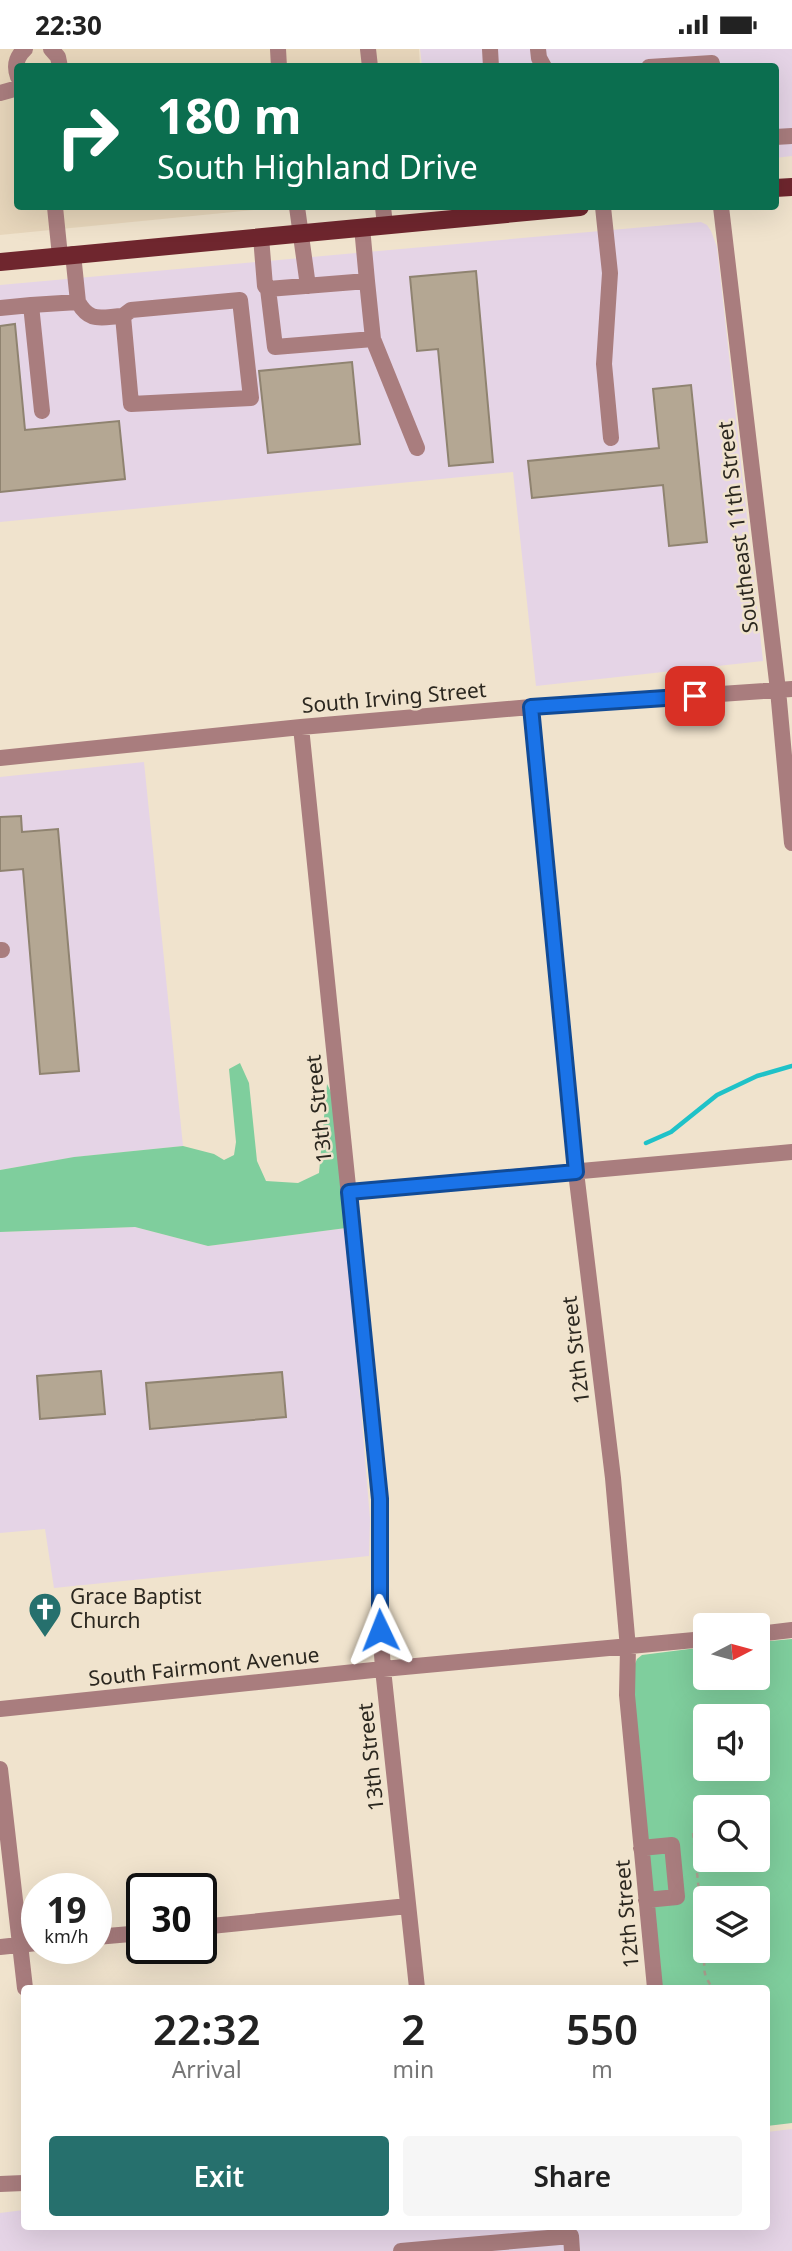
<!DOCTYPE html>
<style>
:root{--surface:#fff;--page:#f6f6f6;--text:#222;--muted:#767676;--accent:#26706d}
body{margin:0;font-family:"Noto Sans",sans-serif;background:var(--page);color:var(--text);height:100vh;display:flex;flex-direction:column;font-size:26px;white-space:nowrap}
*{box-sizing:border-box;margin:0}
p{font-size:23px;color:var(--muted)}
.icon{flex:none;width:38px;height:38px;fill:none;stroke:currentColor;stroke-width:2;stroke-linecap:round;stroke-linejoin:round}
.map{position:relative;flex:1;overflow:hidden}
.details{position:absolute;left:21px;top:1936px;width:749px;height:245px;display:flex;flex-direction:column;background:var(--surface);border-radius:7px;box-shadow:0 7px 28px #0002}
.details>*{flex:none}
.banner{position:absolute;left:14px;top:14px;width:765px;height:147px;border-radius:7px;box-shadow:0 7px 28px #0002;background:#0b6e4f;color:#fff;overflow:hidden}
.needle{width:46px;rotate:84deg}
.fabs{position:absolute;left:693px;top:1564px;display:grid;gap:14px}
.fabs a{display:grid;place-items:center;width:77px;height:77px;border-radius:7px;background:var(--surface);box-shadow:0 7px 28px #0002;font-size:35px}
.speed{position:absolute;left:21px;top:1824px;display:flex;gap:14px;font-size:35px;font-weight:700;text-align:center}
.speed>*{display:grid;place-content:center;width:91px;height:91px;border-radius:50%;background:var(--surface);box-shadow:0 7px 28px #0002;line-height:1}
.speed small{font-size:18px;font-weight:400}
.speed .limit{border:4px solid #111;border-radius:10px;background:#fff;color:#111}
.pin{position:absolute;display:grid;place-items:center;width:60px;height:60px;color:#fff;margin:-30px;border-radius:14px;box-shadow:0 4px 10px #0006}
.me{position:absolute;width:77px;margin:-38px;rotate:358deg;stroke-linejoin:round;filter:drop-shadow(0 0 5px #0008)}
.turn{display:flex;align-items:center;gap:24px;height:147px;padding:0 28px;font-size:32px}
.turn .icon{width:91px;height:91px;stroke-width:2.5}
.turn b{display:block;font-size:49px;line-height:60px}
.eta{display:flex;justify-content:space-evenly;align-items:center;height:119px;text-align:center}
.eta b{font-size:42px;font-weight:600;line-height:49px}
.cta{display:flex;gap:14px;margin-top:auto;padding:14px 28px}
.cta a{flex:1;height:80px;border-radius:7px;background:var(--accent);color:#fff;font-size:28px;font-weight:600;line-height:80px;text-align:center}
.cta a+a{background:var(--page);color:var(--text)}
.status{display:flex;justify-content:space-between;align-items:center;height:49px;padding:0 35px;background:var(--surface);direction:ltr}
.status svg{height:19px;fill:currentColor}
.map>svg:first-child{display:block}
</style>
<div class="status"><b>22:30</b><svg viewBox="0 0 49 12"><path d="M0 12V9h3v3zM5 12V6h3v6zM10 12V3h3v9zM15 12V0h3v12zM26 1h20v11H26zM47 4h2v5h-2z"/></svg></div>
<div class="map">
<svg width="792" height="2202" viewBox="0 0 792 2202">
<rect width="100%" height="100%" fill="#f0e3cd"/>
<path fill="#e7d6bb" d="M0,0H419L420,17L18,18V158H284L0,186Z"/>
<path fill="#e5d4e6" d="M420,0H792V107L775,109V18L422,17Z
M701,173L707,176L711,182L717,198L763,612L536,637L513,423L0,473V236Z
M144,713L183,1097L75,1108L0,1121V728Z
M135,1178L208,1197L346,1179L370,1470L369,1507L54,1539L45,1480L0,1484V1183Z
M792,2080V2202H0V2164L24,2161V2177H766L767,2083Z"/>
<path fill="#7fce9d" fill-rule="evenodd" d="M240,1014L249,1034L257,1112L266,1132L298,1134L319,1124L327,1035L334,1049L346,1179L208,1197L135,1178L0,1183V1121L74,1108L183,1097L214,1105L224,1111L234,1106L236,1093L229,1020Z
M792,1590V2074L767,2077L766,1939H660L632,1622L637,1610L642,1606L705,1598V1629H758V1593ZM705,1668H758V1720H705ZM705,1759H758V1811H705ZM705,1850H758V1902H705Z"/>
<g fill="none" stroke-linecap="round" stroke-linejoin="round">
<path stroke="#1fc2c8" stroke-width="4.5" d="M646,1094L671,1083L717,1046L757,1027L792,1017"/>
</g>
<path fill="#b4a793" stroke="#8f8370" stroke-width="2" d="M476,222L493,413L449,417L438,300L417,302L410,228Z
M15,275L25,381L119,372L125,430L0,443V277Z
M352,313L360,395L268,404L259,322Z
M691,336L707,493L669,497L663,436L532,449L528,412L659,399L653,340Z
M21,767L22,783L58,780L79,1022L40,1025L23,820L0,822V768Z
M101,1322L105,1365L40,1370L37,1327Z
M282,1323L286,1368L150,1380L146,1334Z"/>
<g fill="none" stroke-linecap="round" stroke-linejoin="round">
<path stroke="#aba190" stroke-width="2.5" stroke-dasharray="5 5" stroke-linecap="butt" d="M693,1784L701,1863L705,1880
M758,1873L762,1883L758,1890
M707,1902C702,1917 703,1927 713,1939"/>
<path stroke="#a97d7e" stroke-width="16" d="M51,0L58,8L60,18
M278,0L279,18
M368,0L370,18
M490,0L491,18
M538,0L539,9L544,18
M649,18L712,14V18
M18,28C14,17 16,8 25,0
M0,44L18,39
M775,88L792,87
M55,158L60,207
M297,158L308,237
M383,158L385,176
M603,158L610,224L604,315L611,389
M721,158L778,641L792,794
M261,188L265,237L268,240L367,232L362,178
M367,232L373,290L417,399
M268,240L275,298L373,290
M78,253C90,274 100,268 123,267L131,355L251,349L240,251L131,261L123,267
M31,256L78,253L73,205
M0,259L31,256L42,362
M531,658L576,1123L613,1429L628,1599L627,1646L655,1939
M301,678L380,1450L379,1561L383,1620L417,1939
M0,709L301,678L531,658L792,640
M0,901H2
M349,1143L792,1103
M758,1585L792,1581
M0,1660L383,1620L705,1590
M0,1720L25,1939
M641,1799L672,1796L677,1848L646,1851
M201,1878L408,1857
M96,1888L142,1884
M0,1898L37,1894
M0,2135L24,2134
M401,2202L571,2187L572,2202"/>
<path stroke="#6f262e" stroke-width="18" d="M775,139L792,138
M0,213L580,158"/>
</g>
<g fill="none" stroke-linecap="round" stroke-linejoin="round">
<defs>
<path id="route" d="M380,1581V1450L349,1143L576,1123L531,658L695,647"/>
</defs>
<use href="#route" stroke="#114b97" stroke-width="18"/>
<use href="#route" stroke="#1a73e8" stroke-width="12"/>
</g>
<defs>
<symbol id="church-pin" viewBox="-11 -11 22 30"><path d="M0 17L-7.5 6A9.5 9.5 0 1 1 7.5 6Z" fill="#26706d" stroke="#f0e3cd"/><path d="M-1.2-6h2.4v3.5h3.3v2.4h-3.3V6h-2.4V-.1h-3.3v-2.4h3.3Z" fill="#fff"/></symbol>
</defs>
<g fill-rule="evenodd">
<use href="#church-pin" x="26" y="1541" width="38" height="52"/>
</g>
<g text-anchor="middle" stroke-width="5" stroke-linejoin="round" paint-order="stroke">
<g font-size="21" fill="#2b271f" stroke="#f0e3cd">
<text transform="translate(738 478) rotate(-97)" y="7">Southeast 11th Street</text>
<text transform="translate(394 649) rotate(-5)" y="7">South Irving Street</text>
<text transform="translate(319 1060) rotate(-96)" y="7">13th Street</text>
<text transform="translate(576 1301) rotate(-97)" y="7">12th Street</text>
<text transform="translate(204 1618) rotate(-6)" y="7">South Fairmont Avenue</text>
<text transform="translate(371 1708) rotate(-96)" y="7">13th Street</text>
<text transform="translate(627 1865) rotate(-95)" y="7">12th Street</text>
</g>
<g font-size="21" fill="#2b271f" stroke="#f0e3cd" text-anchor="start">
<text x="70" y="1555">Grace Baptist<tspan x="70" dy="24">Church</tspan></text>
</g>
</g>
</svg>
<div class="fabs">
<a><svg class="needle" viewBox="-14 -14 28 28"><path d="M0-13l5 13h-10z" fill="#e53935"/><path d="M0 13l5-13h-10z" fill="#767676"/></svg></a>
<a><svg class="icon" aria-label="sound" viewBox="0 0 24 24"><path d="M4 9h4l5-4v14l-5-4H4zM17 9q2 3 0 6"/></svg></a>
<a><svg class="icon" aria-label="search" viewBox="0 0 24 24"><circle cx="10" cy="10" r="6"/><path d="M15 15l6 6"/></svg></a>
<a><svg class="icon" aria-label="layers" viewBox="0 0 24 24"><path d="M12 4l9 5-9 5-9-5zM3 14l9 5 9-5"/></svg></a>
</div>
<div class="speed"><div>19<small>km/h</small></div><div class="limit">30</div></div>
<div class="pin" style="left:695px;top:647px;background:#d93025"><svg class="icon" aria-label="arrive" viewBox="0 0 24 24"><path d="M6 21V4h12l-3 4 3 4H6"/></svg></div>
<svg class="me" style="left:380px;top:1581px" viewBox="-20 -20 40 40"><path d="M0-17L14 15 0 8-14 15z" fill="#1a73e8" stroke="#fff" stroke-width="4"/></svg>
<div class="banner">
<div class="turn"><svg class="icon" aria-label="right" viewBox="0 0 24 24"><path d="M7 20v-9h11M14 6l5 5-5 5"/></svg><div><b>180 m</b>South Highland Drive</div></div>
</div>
<section class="details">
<div class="eta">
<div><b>22:32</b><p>Arrival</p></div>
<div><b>2</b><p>min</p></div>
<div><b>550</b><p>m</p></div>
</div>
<div class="cta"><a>Exit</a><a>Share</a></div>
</section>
</div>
